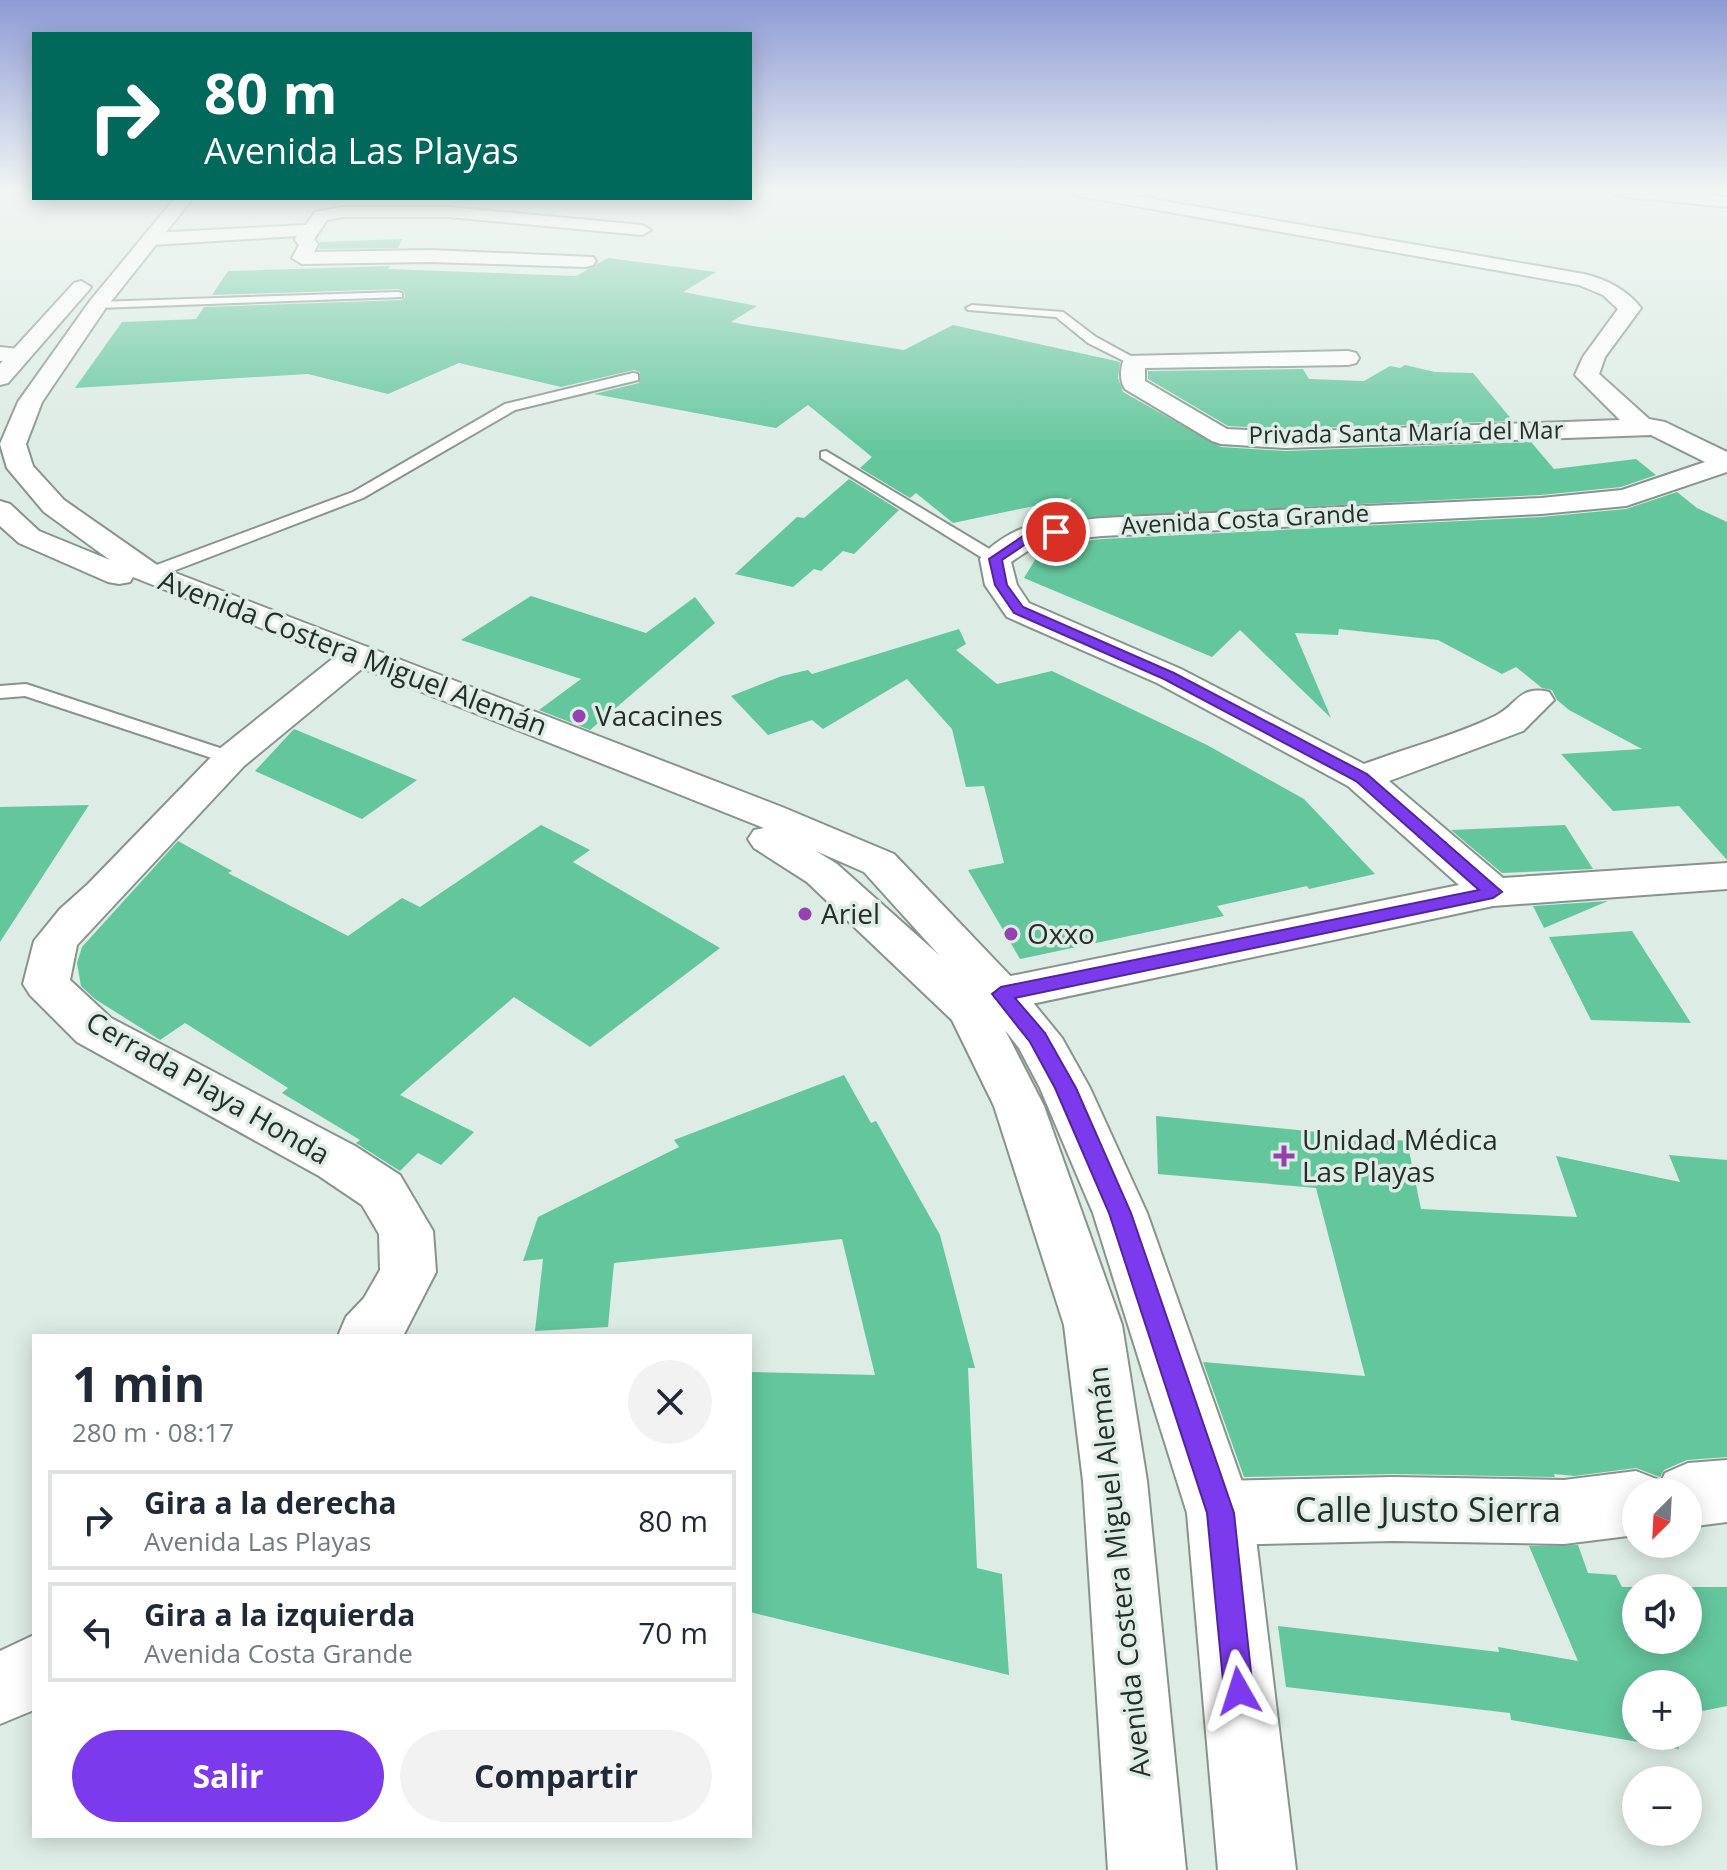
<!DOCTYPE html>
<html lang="es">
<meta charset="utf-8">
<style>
:root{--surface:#fff;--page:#f2f2f3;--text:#1f2937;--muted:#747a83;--line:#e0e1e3;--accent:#7c3aed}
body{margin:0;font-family:"Open Sans",sans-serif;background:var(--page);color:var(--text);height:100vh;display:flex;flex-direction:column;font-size:30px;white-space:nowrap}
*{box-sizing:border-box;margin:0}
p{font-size:26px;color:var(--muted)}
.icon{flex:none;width:44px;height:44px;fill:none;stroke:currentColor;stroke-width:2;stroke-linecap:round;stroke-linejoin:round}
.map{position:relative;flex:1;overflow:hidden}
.panel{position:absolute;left:32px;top:1334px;width:720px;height:504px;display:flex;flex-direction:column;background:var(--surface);border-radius:0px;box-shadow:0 4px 20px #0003}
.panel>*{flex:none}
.banner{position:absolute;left:32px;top:32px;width:720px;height:168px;border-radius:0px;box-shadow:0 4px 20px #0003;background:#00695c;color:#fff;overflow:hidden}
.needle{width:52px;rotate:204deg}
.controls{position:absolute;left:1622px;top:1478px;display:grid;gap:16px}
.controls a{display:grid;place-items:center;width:80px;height:80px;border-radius:50%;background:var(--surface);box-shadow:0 4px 20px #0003;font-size:40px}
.pin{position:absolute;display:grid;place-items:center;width:68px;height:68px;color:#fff;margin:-34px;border:4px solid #fff;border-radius:50%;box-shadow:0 2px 8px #0007}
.me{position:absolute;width:88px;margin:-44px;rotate:354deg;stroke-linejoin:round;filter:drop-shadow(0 0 6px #0008)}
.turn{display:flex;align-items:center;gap:28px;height:168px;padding:0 40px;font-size:36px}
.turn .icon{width:104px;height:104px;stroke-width:2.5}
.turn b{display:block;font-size:56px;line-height:68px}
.round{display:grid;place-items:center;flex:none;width:84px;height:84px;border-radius:42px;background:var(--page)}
.headline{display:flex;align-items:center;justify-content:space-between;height:136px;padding:0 40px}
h1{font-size:48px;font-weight:700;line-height:60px}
.primary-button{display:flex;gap:16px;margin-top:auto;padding:16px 40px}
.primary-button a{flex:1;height:92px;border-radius:48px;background:var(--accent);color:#fff;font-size:32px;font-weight:700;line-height:92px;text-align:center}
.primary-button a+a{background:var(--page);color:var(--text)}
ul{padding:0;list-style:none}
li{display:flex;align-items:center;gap:24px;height:100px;margin:0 16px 12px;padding:0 24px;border:4px solid var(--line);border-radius:0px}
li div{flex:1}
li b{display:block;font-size:30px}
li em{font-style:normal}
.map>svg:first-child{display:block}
</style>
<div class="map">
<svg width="1727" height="1870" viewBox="0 0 1727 1870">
<rect width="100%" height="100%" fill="#ddece5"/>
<path fill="#64c69d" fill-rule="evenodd" d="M402,239L398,248L319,249L320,242Z
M608,258L716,272L683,292L757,306L731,322L741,324L904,350L953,325L1116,361L1120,362L1118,378L1123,392L1221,447L1285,451L1531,442L1554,469L1636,459L1656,475L1621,487L1541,495L1059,519L1072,498L953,523L916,493L910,498L860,468L872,457L808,405L776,428L594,394L639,383L640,372L634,370L561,387L459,363L388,394L308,374L75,388L122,322L196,319L204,307L402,300L405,297L404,291L398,289L212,295L228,271L390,266L388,269L576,276Z
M1405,365L1435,372L1473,373L1513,421L1285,429L1228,426L1148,379V371L1303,369L1309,379L1364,381L1390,366L1400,368Z
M849,479L899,510L854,554L843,551L821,571L814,569L793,587L735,574L797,517L804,518Z
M1677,492L1697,508L1727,522V860L1679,806L1613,811L1561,754L1642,749L1569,710L1557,700L1552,690L1542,688L1516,667L1502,674L1438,640L1339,629L1338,635L1295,633L1331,718L1240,630L1212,657L1024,578L1044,545L1102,539L1541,517L1626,509Z
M531,596L646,633L695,597L715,623L590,730L539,710L581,679L461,640Z
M959,629L966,644L956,650L997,684L1052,671L1207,745L1304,799L1375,874L1309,889L1307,886L1217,906L1224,916L1020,959L968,870L1004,863L984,786L966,787L952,729L907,679L823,729L812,720L768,735L731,696L782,676L808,670L812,674Z
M294,729L417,780L362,819L255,771Z
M89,805L0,942V807Z
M541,825L590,850L573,862L720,948L590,1047L514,997L400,1095L474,1132L441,1165L418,1153L400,1171L356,1143L360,1140L282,1093L288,1088L185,1023L160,1040L95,999L81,986L77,963L82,947L178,841L232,871L228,873L348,936L402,898L420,907Z
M1565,825L1593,869L1502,873L1451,830Z
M1608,901L1544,928L1533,906Z
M1632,931L1691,1023L1591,1020L1549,937Z
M844,1075L871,1123L876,1121L940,1235L975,1368H968L977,1568L1002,1574L1009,1675L750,1612V1372L875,1375L842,1239L614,1263L608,1327L535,1331L543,1259L523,1261L538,1217L679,1147L674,1140Z
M1156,1116L1407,1141L1421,1209L1577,1217L1556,1156L1680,1182L1669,1155L1727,1160V1457L1687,1460L1664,1470L1660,1477L1636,1468L1574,1476L1554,1474L1555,1477L1393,1474L1244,1477L1203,1362L1365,1376L1316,1188L1158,1174Z
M1578,1545L1588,1573L1616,1575L1622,1587H1727V1706L1688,1714V1684H1636V1736H1676L1679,1749L1511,1720L1510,1713L1286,1687L1278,1626L1499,1652L1498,1647L1578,1661L1529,1546ZM1636,1588H1688V1640H1636Z"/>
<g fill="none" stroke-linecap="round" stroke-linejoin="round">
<defs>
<path id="service" d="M398,292L402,293V297L97,308L91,305L97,302Z
M972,305L1063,312L1096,337L1140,361L1130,364L1088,343L1056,317L968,310L966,308Z
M633,373L638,374V380L515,410L363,498L155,578H143L141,574L143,570L353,492L505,404Z
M826,451L1001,556L1003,559L1001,562H989L821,458V452Z
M26,684L238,754L241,758L231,764L224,762L25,696L0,698V686Z"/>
<path id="minor" d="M1071,191H1106L1584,274C1606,279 1627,290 1641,308L1605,357L1599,374L1649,419L1665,422L1727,452V472L1626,506L1541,514L1102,536L1041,542L1011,562L1017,585L1029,603L1181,669L1364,764C1407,748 1454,736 1495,716C1518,705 1518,685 1549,692L1554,700L1523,731L1389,781L1503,878L1727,863V889L1493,906L1013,1008L971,1027L954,1022L948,1010L954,998L1001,978L1459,885L1348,786L1157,683L1007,617L985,585L980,559C990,544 1016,529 1033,525L1102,518L1541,498L1622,490L1705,462L1651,435L1285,448L1221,444L1212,441L1125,389C1119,381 1120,364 1126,356L1348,351L1356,353L1359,358L1356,363L1348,365L1145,368V381L1227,429L1285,432L1620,420L1575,375L1583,357L1618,309L1603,295L1579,285L1079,196Z
M1610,191H1666L1727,197V207L1618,196Z
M343,207H449L642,225L651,230L642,235L449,217H343L327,220L314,239L318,244L314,252L429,250L593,257L596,261L593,265L586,267L429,262L302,264L292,258L299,245L295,240L297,236L152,245L143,239L152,233L306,225L315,212Z
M0,347L28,350L31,355L28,360L0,361Z
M358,645L370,648L375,655L370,662L244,766L77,945L70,980L111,1018L355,1146L400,1175L433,1231L436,1272L403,1336H338L346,1317L364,1298L380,1270L379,1234L362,1205L319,1176L77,1042L30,995L23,984L34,941L60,909L88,884L218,750L346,648Z
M1727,1460V1522L1688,1527V1492H1636V1535L1564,1544L1393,1541L1220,1545L1197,1536L1187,1513L1197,1490L1220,1481L1393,1477L1564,1480L1636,1471L1659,1480L1660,1484L1665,1473L1688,1463Z
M34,1635V1710L0,1724V1651Z"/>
<path id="primary" d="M175,198H193L105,309L42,402L26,444L33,466L64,500L160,567L782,807L894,854L1017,983L1062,1038L1090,1088L1147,1213L1253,1513L1296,1870H1218L1187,1513L1093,1213L1040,1088L1019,1048L1005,1030L1044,1106L1122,1325L1147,1481L1186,1870H1108L1083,1481L1064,1325L994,1106L952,1020L807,882L754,848L748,839L754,830L764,828L133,577L130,582L119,584L108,582L19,543L0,526V501L10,504L39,531L110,560L44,512L7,468L0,444L18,402L90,301ZM816,851L864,872L939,955L837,864Z
M81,281L91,287L88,291L8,383L0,385V364L74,283Z"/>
</defs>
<use href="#service" stroke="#87948d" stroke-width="4"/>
<use href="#minor" stroke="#87948d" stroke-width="4"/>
<use href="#primary" stroke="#87948d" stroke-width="4"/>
<use href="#service" fill="#fff" fill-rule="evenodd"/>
<use href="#minor" fill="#fff" fill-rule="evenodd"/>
<use href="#primary" fill="#fff" fill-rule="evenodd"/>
</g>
<linearGradient id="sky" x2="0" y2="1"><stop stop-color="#8e9bd5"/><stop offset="0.42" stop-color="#f0f6f3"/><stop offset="1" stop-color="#f0f6f3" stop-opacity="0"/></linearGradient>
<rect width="1727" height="453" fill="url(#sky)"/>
<path fill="#7c3aed" stroke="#51269a" stroke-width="2" d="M1056,528L1062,532L1060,534L1036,537L1002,560L1007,585L1023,607L1174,673L1367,774L1502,892L1493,898L1015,998L1045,1033L1076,1088L1131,1213L1234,1513L1253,1691L1249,1702L1239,1706L1228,1702L1224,1691L1207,1513L1109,1213L1055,1088L1030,1042L992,994L1001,987L1479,890L1356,781L1164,679L1014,613L995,585L989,559L1029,532Z"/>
<g fill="#9541af" stroke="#ddece5" stroke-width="3">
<circle cx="579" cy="716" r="8"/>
<circle cx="805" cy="914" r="8"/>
<circle cx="1011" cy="934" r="8"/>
<path d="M1280 1144h8v8h8v8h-8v8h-8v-8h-8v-8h8z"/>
</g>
<g text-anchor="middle" stroke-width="7" stroke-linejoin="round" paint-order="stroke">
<g font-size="24" fill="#272d2a" stroke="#ddece5">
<text transform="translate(1406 433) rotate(-1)" y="8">Privada Santa María del Mar</text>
<text transform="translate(1245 520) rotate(-3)" y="8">Avenida Costa Grande</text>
</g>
<g font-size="28" fill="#272d2a" stroke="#ddece5">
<text transform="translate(353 653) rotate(21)" y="10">Avenida Costera Miguel Alemán</text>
<text transform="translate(208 1088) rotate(30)" y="10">Cerrada Playa Honda</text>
<text transform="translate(1119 1572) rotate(-96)" y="10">Avenida Costera Miguel Alemán</text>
</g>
<g font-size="28" fill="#272d2a" stroke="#ddece5" text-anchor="start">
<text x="595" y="726">Vacacines</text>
<text x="821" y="924">Ariel</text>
<text x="1027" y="944">Oxxo</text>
<text x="1302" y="1150">Unidad Médica<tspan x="1302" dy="32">Las Playas</tspan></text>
</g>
<g font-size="34" fill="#272d2a" stroke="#ddece5">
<text x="1428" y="1522">Calle Justo Sierra</text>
</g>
</g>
</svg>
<div class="controls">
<a><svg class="needle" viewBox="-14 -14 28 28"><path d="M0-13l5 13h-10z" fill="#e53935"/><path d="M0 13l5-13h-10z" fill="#747a83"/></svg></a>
<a><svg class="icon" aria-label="sound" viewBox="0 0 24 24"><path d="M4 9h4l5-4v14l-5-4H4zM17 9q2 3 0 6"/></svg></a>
<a>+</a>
<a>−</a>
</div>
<div class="pin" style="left:1056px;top:532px;background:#d93025"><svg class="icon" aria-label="arrive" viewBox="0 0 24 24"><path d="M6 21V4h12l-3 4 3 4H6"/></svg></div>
<svg class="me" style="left:1239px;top:1691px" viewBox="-20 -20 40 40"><path d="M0-17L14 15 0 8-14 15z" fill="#7c3aed" stroke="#fff" stroke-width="4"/></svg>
<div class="banner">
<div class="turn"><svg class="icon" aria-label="right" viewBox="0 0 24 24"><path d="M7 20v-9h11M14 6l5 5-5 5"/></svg><div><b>80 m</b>Avenida Las Playas</div></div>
</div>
<section class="panel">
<div class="headline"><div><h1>1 min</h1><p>280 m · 08:17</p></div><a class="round"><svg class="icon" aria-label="close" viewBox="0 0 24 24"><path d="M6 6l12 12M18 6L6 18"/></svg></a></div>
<ul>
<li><svg class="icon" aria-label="right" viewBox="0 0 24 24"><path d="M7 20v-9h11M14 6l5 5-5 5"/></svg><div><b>Gira a la derecha</b><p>Avenida Las Playas</p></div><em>80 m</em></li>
<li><svg class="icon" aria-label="left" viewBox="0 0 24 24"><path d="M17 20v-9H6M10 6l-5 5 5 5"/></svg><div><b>Gira a la izquierda</b><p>Avenida Costa Grande</p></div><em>70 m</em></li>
</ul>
<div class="primary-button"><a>Salir</a><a>Compartir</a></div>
</section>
</div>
